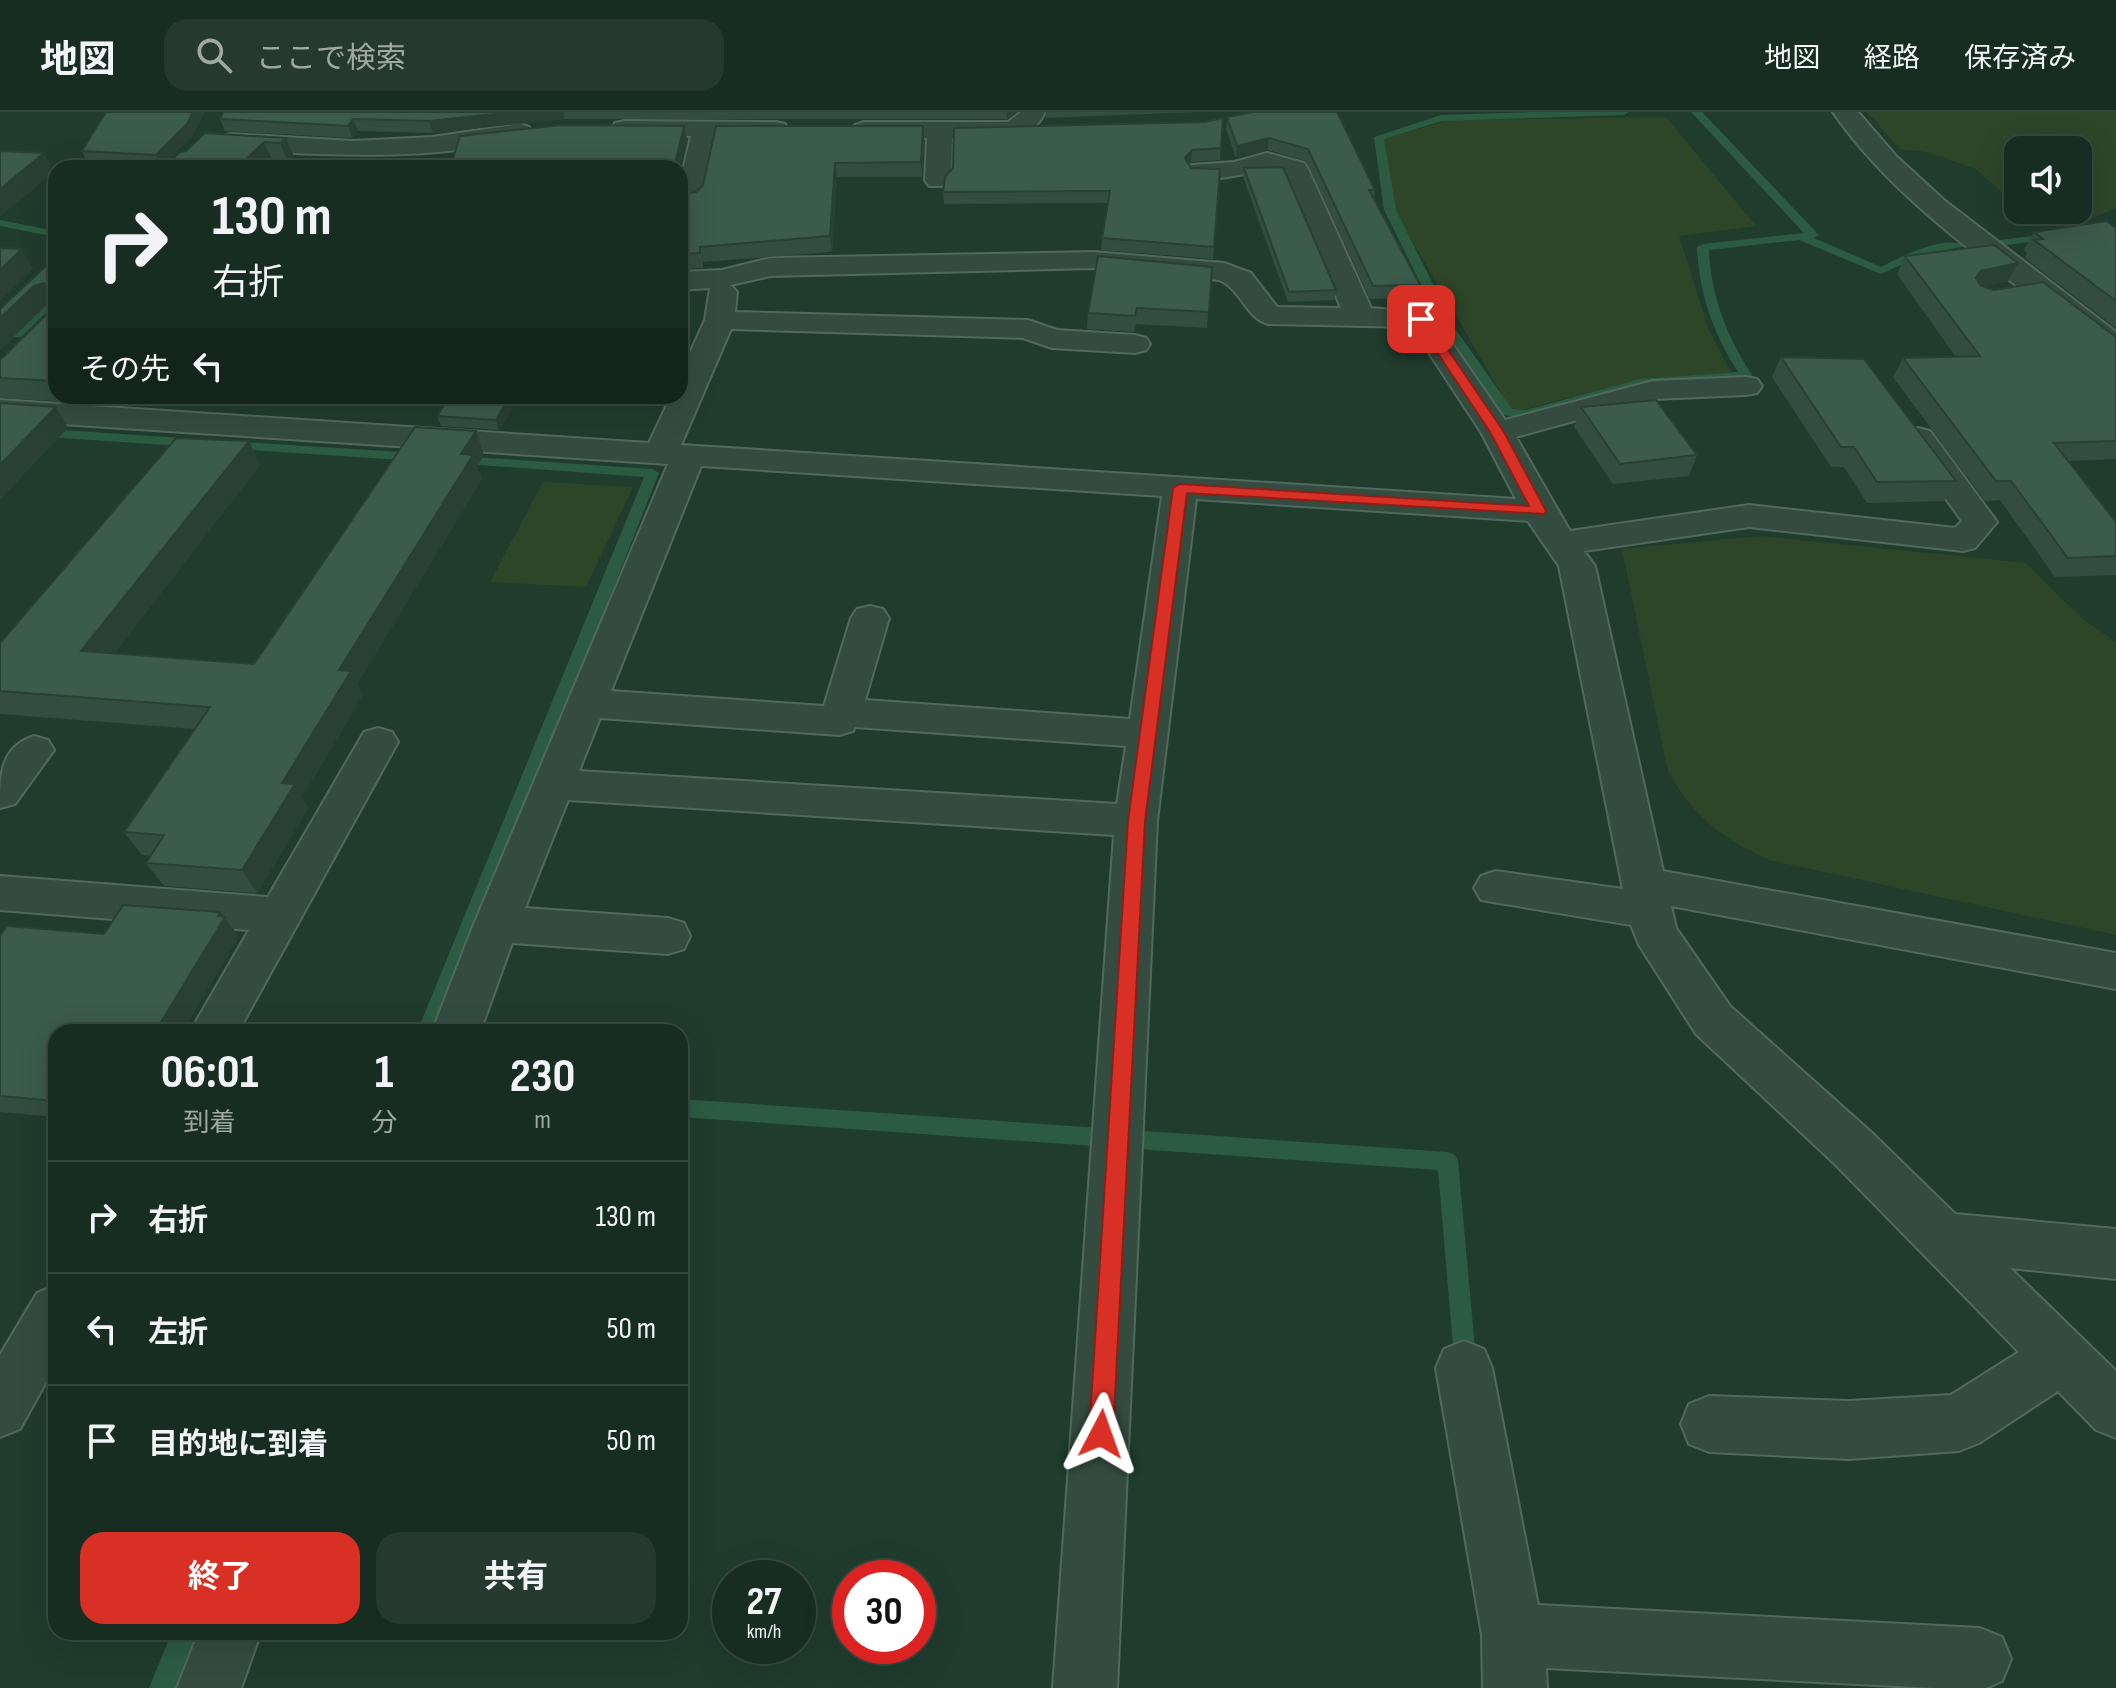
<!DOCTYPE html>
<html lang="ja">
<meta charset="utf-8">
<style>
:root{--surface:#182d22;--page:#25392f;--text:#f1f3f6;--muted:#9fa8a5;--line:#364940;--accent:#d93025}
body{margin:0;font-family:"Sofia Sans Condensed","Noto Sans JP",sans-serif;background:var(--page);color:var(--text);height:100vh;display:flex;flex-direction:column;font-size:30px;white-space:nowrap}
*{box-sizing:border-box;margin:0}
p{font-size:26px;color:var(--muted)}
.icon{flex:none;width:44px;height:44px;fill:none;stroke:currentColor;stroke-width:2;stroke-linecap:round;stroke-linejoin:round}
.map{position:relative;flex:1;overflow:hidden}
.details{position:absolute;left:48px;top:912px;width:640px;height:616px;display:flex;flex-direction:column;background:var(--surface);border-radius:24px;box-shadow:0 8px 32px #0002,0 0 0 2px var(--line)}
.details>*{flex:none}
.hud{position:absolute;left:48px;top:48px;width:640px;height:244px;border-radius:24px;box-shadow:0 8px 32px #0002,0 0 0 2px var(--line);background:#182d22;color:var(--text);overflow:hidden}
.fabs{position:absolute;left:2004px;top:24px;display:grid;gap:16px}
.fabs a{display:grid;place-items:center;width:88px;height:88px;border-radius:16px;background:var(--surface);box-shadow:0 8px 32px #0002,0 0 0 2px var(--line);font-size:40px}
.speed{position:absolute;left:712px;top:1448px;display:flex;gap:16px;font-size:40px;font-weight:700;text-align:center}
.speed>*{display:grid;place-content:center;width:104px;height:104px;border-radius:50%;background:var(--surface);box-shadow:0 8px 32px #0002,0 0 0 2px var(--line);line-height:1}
.speed small{font-size:20px;font-weight:400}
.speed .limit{border:12px solid #d22;background:#fff;color:#111}
.pin{position:absolute;display:grid;place-items:center;width:68px;height:68px;color:#fff;margin:-34px;border-radius:16px;box-shadow:0 4px 12px #0006}
.me{position:absolute;width:88px;margin:-44px;rotate:4deg;stroke-linejoin:round;filter:drop-shadow(0 0 6px #0008)}
.turn{display:flex;align-items:center;gap:28px;height:168px;padding:0 32px;font-size:36px}
.turn .icon{width:104px;height:104px;stroke-width:2.5}
.turn b{display:block;font-size:56px;line-height:68px}
.then{display:flex;align-items:center;height:76px;padding:0 32px;background:#0003;gap:16px;font-size:30px}
.eta{display:flex;justify-content:space-evenly;align-items:center;height:136px;text-align:center}
.eta b{font-size:48px;font-weight:700;line-height:56px}
.cta{display:flex;gap:16px;margin-top:auto;padding:16px 32px}
.cta a{flex:1;height:92px;border-radius:24px;background:var(--accent);color:#fff;font-size:32px;font-weight:700;line-height:92px;text-align:center}
.cta a+a{background:var(--page);color:var(--text)}
ul{padding:0;list-style:none}
li{display:flex;align-items:center;gap:24px;height:112px;padding:0 32px;border-top:2px solid var(--line)}
li div{flex:1}
li b{display:block;font-size:30px}
li em{font-style:normal}
header{display:flex;align-items:center;gap:48px;box-sizing:border-box;height:112px;padding:0 40px;background:var(--surface);border-bottom:2px solid var(--line)}
header strong{font-size:38px}
nav{display:flex;gap:44px;margin-inline-start:auto;font-size:28px}
.search{width:560px;height:72px;background:var(--page);display:flex;align-items:center;gap:20px;box-sizing:border-box;padding:0 28px;border-radius:24px;color:var(--muted);font-size:30px}
.map>svg:first-child{display:block}
</style>
<header>
<strong>地図</strong>
<div class="search"><svg class="icon" aria-label="search" viewBox="0 0 24 24"><circle cx="10" cy="10" r="6"/><path d="M15 15l6 6"/></svg>ここで検索</div>
<nav><a>地図</a><a>経路</a><a>保存済み</a></nav>
</header>
<div class="map">
<svg width="2116" height="1576" viewBox="0 0 2116 1576">
<rect width="100%" height="100%" fill="#203c2d"/>
<path fill="#2d4628" d="M1867,0H2116V96L2078,112L2038,114L2021,98H2078V38H2018V95L1976,57L1927,40L1900,37Z
M1666,5L1756,114L1679,124L1709,218L1731,260L1633,269L1522,298L1510,296L1394,98L1383,27L1450,8Z
M543,370L633,375L586,475L490,470Z
M1761,424L2026,451L2083,507L2116,530V823L1769,748C1719,724 1697,707 1668,660L1622,437Z"/>
<g fill="none" stroke-linecap="round" stroke-linejoin="round">
<path fill="#2b5c42" fill-rule="evenodd" d="M1532,0H1629L1624,3L1442,9L1384,27L1396,98L1456,218L1512,297L1526,298L1640,267L1738,260C1713,221 1699,181 1697,135L1703,132L1804,121L1691,0H1702L1817,121L1819,123L1814,126L1881,155C1900,145 1945,122 1965,134L1925,142L1881,162L1799,128L1709,138C1711,185 1727,224 1752,263L1750,266L1641,275L1526,306L1503,303L1444,218L1384,98L1374,25L1441,3Z
M0,108L56,119V125L0,114Z
M2040,123L2044,124V128L2000,134L1994,131L2000,128Z
M56,180V191L21,225H13V219Z
M0,314L197,327L204,331L197,335L0,322Z
M227,329L417,341L424,345L417,349L222,336L220,333Z
M459,344L652,357L659,361L437,920H417L644,365L454,351L452,348Z
M680,987L1448,1040L1455,1043L1458,1049L1475,1237L1462,1259L1454,1262L1446,1259L1443,1251L1453,1234L1438,1058L680,1005Z
M172,1520H198L175,1576H149Z"/>
<defs>
<path id="minor" d="M1021,0H1045C1030,35 984,26 952,26L951,68L947,74H929L925,68L927,26H864L855,23L851,18L855,13L864,10H1008Z
M1833,0H1858L1897,45L1944,88L2116,220V244L2105,241C2015,170 1898,95 1833,0Z
M624,9L776,10L785,12L788,17L785,22L776,24H716L703,86L699,92L680,94V71L691,24L615,21L612,16L615,11Z
M520,12L529,15L533,20L529,25C431,50 330,43 230,38L221,35L217,30L221,25L230,22L353,29L432,25Z
M1267,41L1304,51L1308,57L1371,196L1431,201L1505,308L1653,269L1746,265L1757,267L1762,274L1757,281L1746,283L1654,287L1516,325L1570,419L1749,393L1955,416L1962,409L1902,326L1906,319L1918,316L1930,319L1997,410L1975,436L1963,439L1749,415L1584,439L1595,454L1663,759L2116,841V877L1671,794L1676,816L1730,894L1872,1021L1955,1102L2116,1117V1167L2010,1156L2116,1259V1326L2096,1318L2058,1279L1979,1331L1959,1339L1849,1347L1709,1340L1689,1332L1681,1312L1689,1292L1709,1284L1849,1289L1951,1283L2019,1240L1836,1053L1696,922L1639,833L1631,813L1481,788L1474,776L1481,764L1496,759L1623,777L1559,454L1528,409L1196,387L1157,709L1117,1576H1053L1114,723L568,688L525,796L668,806L684,811L690,824L684,837L668,842L512,831L480,920H432L474,812L668,352L0,308V288L649,331L671,284H680V263L705,208L710,176L680,178V160L722,158L770,146L1094,140L1224,151L1251,161L1277,195L1341,196L1284,62C1254,53 1223,73 1191,65L1187,59L1191,53L1234,50ZM1094,156L1219,168C1241,177 1246,206 1268,212L1412,215L1481,320L1516,387L681,333L731,217L1023,226L1052,236L1135,241L1146,238L1150,232L1146,226L1135,223L1057,218L1028,208L735,200L737,180L731,173L770,164ZM701,354L1162,384L1130,607L865,588L889,506L883,497L870,494L857,497L851,506L824,594L611,579ZM600,606L839,623L853,619L855,615L1126,634L1117,692L579,659Z
M378,616L392,620L398,630L238,920H190L249,818L0,798V764L268,785L364,620Z
M34,624L48,628L54,638L15,692L0,696C0,663 0,635 34,624Z
M56,1173V1252L20,1317L0,1325V1243L37,1181Z
M1464,1229L1484,1237L1492,1256L1538,1493L1980,1516L2002,1525L2011,1547L2002,1569L1986,1576H1935L1546,1556L1547,1576H1483L1482,1523L1436,1256L1444,1237Z
M199,1520H261L241,1576H177Z"/>
</defs>
<use href="#minor" stroke="#51695d" stroke-width="4"/>
<use href="#minor" fill="#344c3f" fill-rule="evenodd"/>
</g>
<path fill="#334e40" d="M106,0H205L192,24L162,55L88,52L82,39Z
M223,0H1017L1007,7H565L433,21L358,19L352,26L225,19L220,7Z
M1046,0H1198L1046,6Z
M1253,0L1375,78L1374,88L1420,173L1417,186L1370,187L1306,49L1268,38L1236,46L1226,17L1227,5Z
M1223,6L1220,48L1191,50L1189,52L1191,56L1220,57L1213,147L1101,138L1102,126L1108,91L944,92L943,80L1204,10Z
M684,14L687,28L680,56H450Z
M923,14L924,28L922,65H837L832,140L703,150V156L680,157V82L696,80Z
M286,26L294,45L288,50L180,40Z
M1244,56L1336,178L1334,188L1288,190L1243,65Z
M2116,116V216L2025,146L2027,141L2024,138L2034,120Z
M56,139V284H98L91,291L0,286V248L47,202V194L0,238Z
M1905,144L2018,151L2008,169L1983,175L2116,225V347L2068,349L2116,410V463L2055,465L2000,388L1985,389L1893,265L1903,246L1956,245L1897,162Z
M1212,155L1207,216L1136,212L1134,220L1087,217L1088,201Z
M1781,245L1956,369L1944,389L1867,391L1844,355H1831L1772,265Z
M520,284L499,318L441,314L437,304Z
M1581,295L1697,343L1689,364L1613,372L1574,315Z
M484,343L477,355L482,367L357,572L363,583L302,685L308,696L257,781L164,774L146,751L151,744L142,743L124,720L195,617L0,602V531L260,353L114,542L254,552Z
M104,822L239,824L182,920H56V1005L0,1000V824Z"/>
<path fill="#294034" d="M193,0H205L192,24L162,55L156,43Z
M514,0H563L565,7L433,21L429,9Z
M1007,0H1017L1007,7Z
M353,7L358,19L352,26L348,14Z
M684,14L687,28L680,58V56H674Z
M923,14L924,28L922,65L921,50Z
M286,26L294,45L288,50L280,31Z
M1269,26L1268,38L1236,46L1237,34Z
M264,30L272,48L264,56H237Z
M1192,38L1191,50L1184,57L1185,46Z
M44,41L54,60L0,105V77Z
M835,51L837,65L832,140L830,124Z
M22,137L33,157L0,189V158Z
M2018,151L2008,169L1972,177L1976,166L1981,159Z
M44,171L55,191L45,194L0,238V206L34,174Z
M87,284H98L91,291Z
M510,284H520L499,318L496,308Z
M56,295L68,316L0,388V353Z
M476,319L484,343L477,355L482,367L357,572L363,583L302,685L308,696L257,781L242,758L282,671L339,558L461,342Z
M249,329L260,353L98,563L81,539Z
M220,800L239,824L182,920H163L158,915Z
M120,911L129,920H115Z"/>
<path fill="#3b5b4b" stroke="#294034" stroke-width="2" d="M106,0H193L187,12L156,43L82,39Z
M223,0H514L429,9L353,7L348,14L220,7Z
M1253,0H1337L1375,78H1369L1420,173L1373,174L1308,37L1269,26L1237,34L1227,5Z
M1223,6L1221,36L1192,38L1185,46L1191,56L1220,57L1214,135L1102,126L1110,79L943,80L945,65L953,56L954,16L1204,10Z
M561,13L684,14L674,56H627L629,50L541,56H450L460,24Z
M716,14H923L921,50L835,51L830,124L700,135V141L680,142V82L696,80L703,73Z
M205,21L286,26L280,31L264,30L237,56H163L180,40L186,39Z
M0,39L44,41L0,77Z
M1283,55L1336,178L1289,180L1244,56Z
M2106,109L2116,116V189L2034,128L2043,127L2034,120Z
M1994,133L2018,151L1981,159L1976,166L1981,174L1994,178L2043,170L2116,225V329L2054,331L2116,410V444L2068,446L2011,369H1996L1903,246L1980,244L1905,144Z
M0,136L22,137L0,158Z
M48,139H56V269L0,266V248L47,202L48,174L44,171L34,174L0,206V197L47,153Z
M1098,144L1212,155L1209,200L1137,196L1135,204L1088,201Z
M1781,245L1864,247L1956,369L1877,370L1854,335H1841Z
M450,284H510L496,308L437,304Z
M1656,288L1697,343L1620,352L1581,295Z
M0,291L56,295L0,353Z
M415,315L476,319L461,342L473,343L339,558L351,559L282,671L295,672L242,758L146,751L164,723L124,720L210,595L0,579V531L176,326L249,329L81,539L254,552Z
M123,793L220,800L218,804L225,805L158,915L120,911L115,920H56V989L0,984V824L7,814L104,822Z"/>
<path fill="#d93025" stroke="#8d1f18" stroke-width="2" d="M1421,203L1425,204L1504,320L1546,399L1544,402L1187,381L1145,709L1113,1322L1110,1330L1101,1334L1093,1330L1089,1322L1128,709L1173,376L1180,372L1529,394L1490,320L1415,207Z"/>
</svg>
<div class="fabs">
<a><svg class="icon" aria-label="sound" viewBox="0 0 24 24"><path d="M4 9h4l5-4v14l-5-4H4zM17 9q2 3 0 6"/></svg></a>
</div>
<div class="speed"><div>27<small>km/h</small></div><div class="limit">30</div></div>
<div class="pin" style="left:1421px;top:207px;background:#d93025"><svg class="icon" aria-label="arrive" viewBox="0 0 24 24"><path d="M6 21V4h12l-3 4 3 4H6"/></svg></div>
<svg class="me" style="left:1101px;top:1322px" viewBox="-20 -20 40 40"><path d="M0-17L14 15 0 8-14 15z" fill="#d93025" stroke="#fff" stroke-width="4"/></svg>
<div class="hud">
<div class="turn"><svg class="icon" aria-label="right" viewBox="0 0 24 24"><path d="M7 20v-9h11M14 6l5 5-5 5"/></svg><div><b>130 m</b>右折</div></div>
<div class="then">その先<svg class="icon" aria-label="left" viewBox="0 0 24 24"><path d="M17 20v-9H6M10 6l-5 5 5 5"/></svg></div>
</div>
<section class="details">
<div class="eta">
<div><b>06:01</b><p>到着</p></div>
<div><b>1</b><p>分</p></div>
<div><b>230</b><p>m</p></div>
</div>
<ul>
<li><svg class="icon" aria-label="right" viewBox="0 0 24 24"><path d="M7 20v-9h11M14 6l5 5-5 5"/></svg><div><b>右折</b></div><em>130 m</em></li>
<li><svg class="icon" aria-label="left" viewBox="0 0 24 24"><path d="M17 20v-9H6M10 6l-5 5 5 5"/></svg><div><b>左折</b></div><em>50 m</em></li>
<li><svg class="icon" aria-label="arrive" viewBox="0 0 24 24"><path d="M6 21V4h12l-3 4 3 4H6"/></svg><div><b>目的地に到着</b></div><em>50 m</em></li>
</ul>
<div class="cta"><a>終了</a><a>共有</a></div>
</section>
</div>
